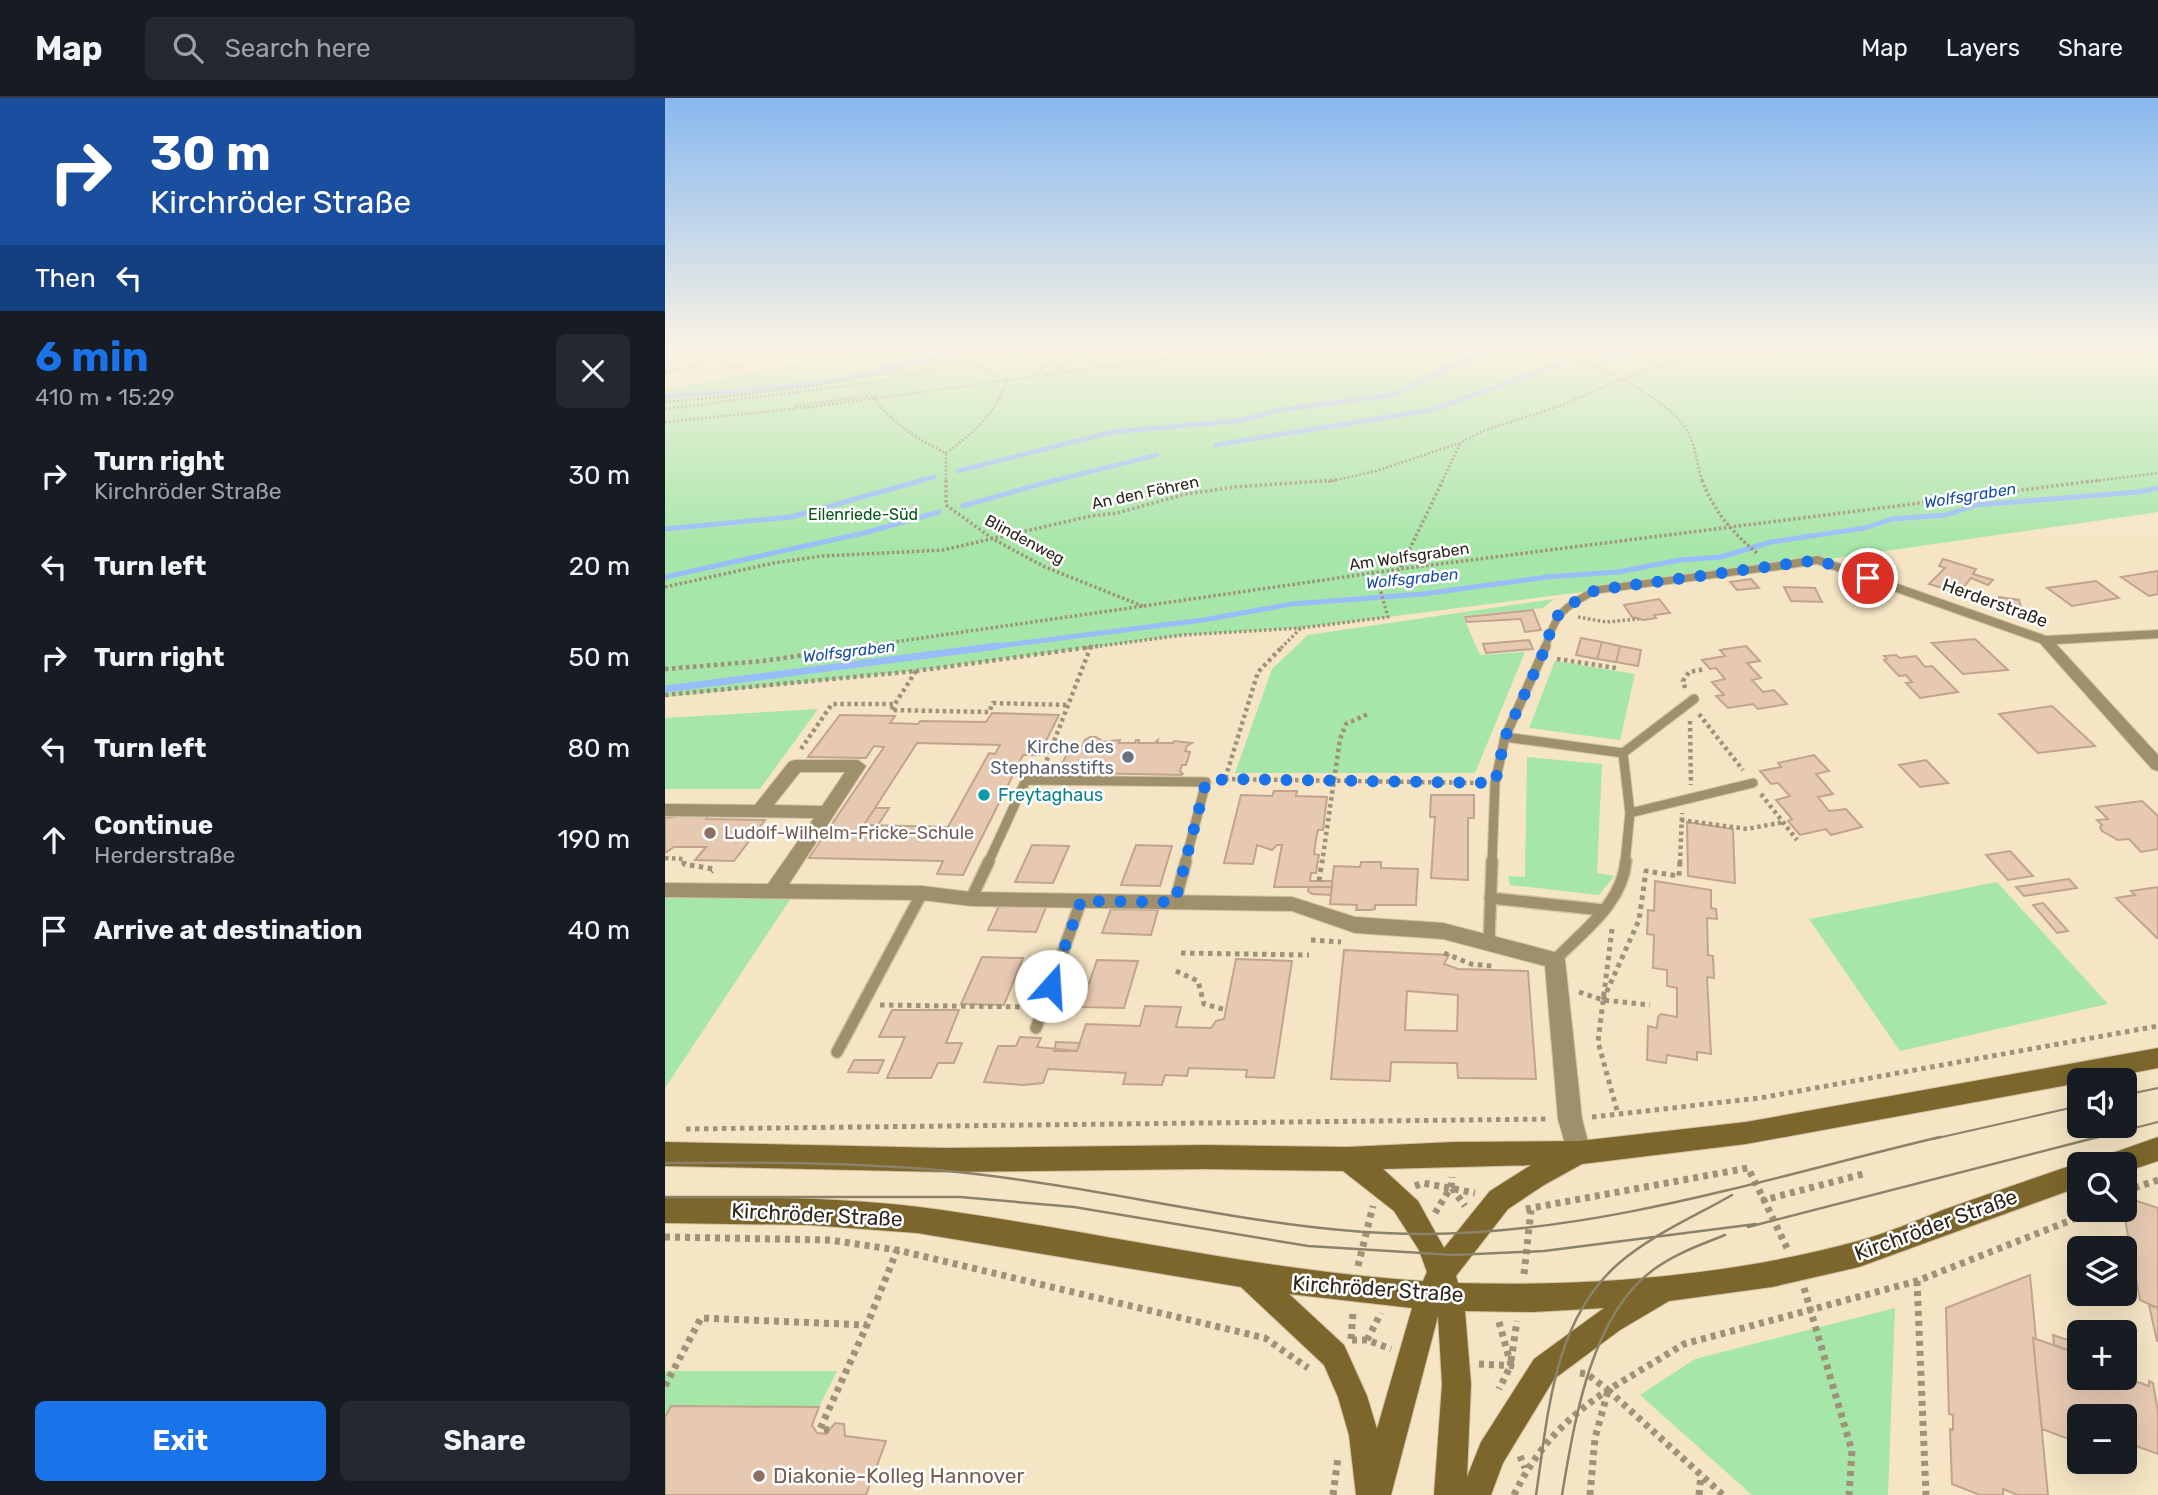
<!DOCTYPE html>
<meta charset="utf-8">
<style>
:root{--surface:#171b24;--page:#242831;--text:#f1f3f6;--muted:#9ea1a6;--line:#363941;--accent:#1a73e8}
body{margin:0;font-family:Rubik,sans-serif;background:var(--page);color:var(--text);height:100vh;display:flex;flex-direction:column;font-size:26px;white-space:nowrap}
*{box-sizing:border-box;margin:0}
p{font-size:23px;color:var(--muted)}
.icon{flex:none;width:38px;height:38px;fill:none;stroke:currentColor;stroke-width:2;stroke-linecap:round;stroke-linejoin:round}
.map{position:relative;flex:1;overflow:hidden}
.sheet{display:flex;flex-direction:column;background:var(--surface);width:665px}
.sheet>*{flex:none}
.banner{background:#1a4fa0;color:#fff;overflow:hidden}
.buttons{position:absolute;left:1402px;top:970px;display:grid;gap:14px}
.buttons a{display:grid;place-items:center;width:70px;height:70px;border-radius:10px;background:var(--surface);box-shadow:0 7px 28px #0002;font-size:35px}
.pin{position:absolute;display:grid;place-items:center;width:60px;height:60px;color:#fff;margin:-30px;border:4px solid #fff;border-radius:50%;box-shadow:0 2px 7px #0007}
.me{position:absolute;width:77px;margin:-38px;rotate:19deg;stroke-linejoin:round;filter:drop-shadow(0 0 5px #0008)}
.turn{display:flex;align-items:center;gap:24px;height:147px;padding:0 35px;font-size:32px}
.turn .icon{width:91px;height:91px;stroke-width:2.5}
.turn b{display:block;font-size:49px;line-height:60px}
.then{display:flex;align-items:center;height:66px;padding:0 35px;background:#0003;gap:14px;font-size:26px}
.round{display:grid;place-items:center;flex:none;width:74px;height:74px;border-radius:10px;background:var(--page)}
.head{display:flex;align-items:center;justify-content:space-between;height:119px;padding:0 35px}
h1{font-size:42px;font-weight:700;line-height:52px;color:var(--accent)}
.primary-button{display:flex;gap:14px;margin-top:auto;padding:14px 35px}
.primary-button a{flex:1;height:80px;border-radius:10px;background:var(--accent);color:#fff;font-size:28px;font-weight:700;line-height:80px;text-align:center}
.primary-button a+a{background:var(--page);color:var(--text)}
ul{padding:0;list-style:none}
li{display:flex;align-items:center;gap:21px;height:91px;padding:0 35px}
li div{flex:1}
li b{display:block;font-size:26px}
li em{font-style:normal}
header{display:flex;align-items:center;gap:42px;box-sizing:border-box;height:98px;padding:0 35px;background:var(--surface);border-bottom:2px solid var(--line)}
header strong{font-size:33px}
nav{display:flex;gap:38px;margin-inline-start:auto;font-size:24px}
.search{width:490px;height:63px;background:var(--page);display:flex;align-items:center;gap:18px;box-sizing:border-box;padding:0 24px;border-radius:10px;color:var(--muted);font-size:26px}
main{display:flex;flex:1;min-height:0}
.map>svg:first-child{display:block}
</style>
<header>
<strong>Map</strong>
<div class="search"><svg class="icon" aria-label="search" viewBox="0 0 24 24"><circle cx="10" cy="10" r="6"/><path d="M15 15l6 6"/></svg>Search here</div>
<nav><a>Map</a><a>Layers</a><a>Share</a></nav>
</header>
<main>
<section class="sheet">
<div class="banner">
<div class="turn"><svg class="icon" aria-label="right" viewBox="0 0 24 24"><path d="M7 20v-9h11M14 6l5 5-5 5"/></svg><div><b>30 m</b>Kirchröder Straße</div></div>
<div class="then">Then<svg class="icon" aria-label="left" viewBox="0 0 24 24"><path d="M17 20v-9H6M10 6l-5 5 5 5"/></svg></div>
</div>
<div class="head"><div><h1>6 min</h1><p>410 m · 15:29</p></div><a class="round"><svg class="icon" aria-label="close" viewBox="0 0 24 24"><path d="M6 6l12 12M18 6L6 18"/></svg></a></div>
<ul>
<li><svg class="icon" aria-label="right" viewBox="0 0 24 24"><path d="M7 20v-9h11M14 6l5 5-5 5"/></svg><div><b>Turn right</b><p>Kirchröder Straße</p></div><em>30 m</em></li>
<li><svg class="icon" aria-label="left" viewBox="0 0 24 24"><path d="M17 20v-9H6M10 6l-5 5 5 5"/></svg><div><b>Turn left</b></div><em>20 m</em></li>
<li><svg class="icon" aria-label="right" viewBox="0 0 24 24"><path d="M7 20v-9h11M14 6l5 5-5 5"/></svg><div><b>Turn right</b></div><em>50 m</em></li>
<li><svg class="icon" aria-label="left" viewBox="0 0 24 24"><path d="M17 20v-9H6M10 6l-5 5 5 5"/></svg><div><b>Turn left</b></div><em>80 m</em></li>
<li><svg class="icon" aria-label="ahead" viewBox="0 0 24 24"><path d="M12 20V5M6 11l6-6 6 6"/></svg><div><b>Continue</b><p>Herderstraße</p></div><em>190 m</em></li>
<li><svg class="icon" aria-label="arrive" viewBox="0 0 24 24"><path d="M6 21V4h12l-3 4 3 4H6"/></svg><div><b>Arrive at destination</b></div><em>40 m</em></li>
</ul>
<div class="primary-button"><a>Exit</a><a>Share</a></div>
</section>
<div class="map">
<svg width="1493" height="1397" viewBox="0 0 1493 1397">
<rect width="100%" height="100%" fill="#f5e5c4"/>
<path fill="#ecd8b2" d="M0,254H181L0,292Z"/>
<path fill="#a6e6a8" d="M182,254H1493V414L1058,476L636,530L518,537L251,573L0,599V292Z
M889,501L878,510L798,518L815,557L860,554L810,675H570L607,571L643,537Z
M890,563L970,576L955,642L864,630Z
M153,611L95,691H0V620Z
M862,659L937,666L932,775L949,778L934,797L845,787L843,778L860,779Z
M1332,784L1443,906L1235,953L1144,821Z
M0,797L126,800L0,990Z
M1230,1210L1223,1397H1087L975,1297L1030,1261Z
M0,1273H172L154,1309L6,1308L0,1319Z"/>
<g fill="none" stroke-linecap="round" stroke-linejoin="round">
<path stroke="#98bdfa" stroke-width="4.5" d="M940,257L960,254
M0,299L159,285L293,254
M550,347L767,312L892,267
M293,373L447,334L573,323L615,312L728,297L796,263L831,254
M251,384L269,379
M384,384L492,357"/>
<path stroke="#98bdfa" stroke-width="5" d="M298,408L390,382
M0,431L126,419L258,382
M0,479L199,435L274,414
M318,550L538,522L627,506L758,496L882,479L953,474L1015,462L1056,459L1106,444L1200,430L1227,421L1281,417L1311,407L1473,394L1493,390"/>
<path stroke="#98bdfa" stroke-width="7" d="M0,591L332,548"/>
</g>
<path fill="#e7c9b2" stroke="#c1a48d" stroke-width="2" fill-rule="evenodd" d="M41,254L77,256L0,275V265L43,255Z
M93,254L120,256L66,270L55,264Z
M1278,461L1311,471L1308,476L1328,482L1323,487L1306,480L1294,495L1264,486L1280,470L1274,468Z
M1493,473V496L1484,498L1456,479Z
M1086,481L1094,490L1072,492L1065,484Z
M1431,483L1454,500L1407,508L1382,490Z
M1119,489L1150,490L1157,504L1126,503Z
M1334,499L1354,502L1357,512L1337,509Z
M994,501L1005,515L989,517L991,520L979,522L967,519L959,507Z
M868,512L876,532L860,534L856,521L802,524L800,519Z
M916,540L937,544L932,561L911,557Z
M1310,541L1343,572L1298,576L1267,545Z
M864,542L868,551L821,555L818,546Z
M937,544L955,548L951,564L932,561Z
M955,548L976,552L973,568L951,564Z
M1081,548L1095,563L1082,565L1096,580L1087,582L1098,594L1109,592L1122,606L1093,611L1088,606L1063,610L1051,598L1059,597L1047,584L1060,581L1051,570L1045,571L1037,562L1060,558L1055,552Z
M1231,557L1235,560L1251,558L1260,569L1267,568L1293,594L1255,600L1241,585L1247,584L1241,577L1234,578L1219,562L1222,561L1219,558Z
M1387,608L1430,648L1373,655L1334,616Z
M327,615L394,617L374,657H358L298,777L272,776L278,763L144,760L219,649L209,648L201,660L143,659L175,617L230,618L225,625L253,626L255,623L321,624ZM252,645L335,647L330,656L324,655L283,729L199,727Z
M425,639H431L436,642V644L455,642L454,645H470L471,642H474L473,645H489L493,642L492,645H508L509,643L527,645L522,648L520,653L525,654L521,667H517L515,673L518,676L516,677L423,675L418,680H404L409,670L404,671L407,669L401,664L397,665L403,655L401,654L415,649L414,647L417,649L420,642Z
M1149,657L1164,673L1151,676L1168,696L1153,699L1164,713L1181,711L1197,729L1166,737L1161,731L1135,737L1123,723L1127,721L1111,702L1125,698L1113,685L1106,686L1095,673L1116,669L1113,665Z
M1261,662L1283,685L1255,689L1234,667Z
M609,693H632L631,698L662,699L658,732H653L651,741L649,756L654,757L652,767L651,775H646L645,783H667V789H609L617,747H612L607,752L592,747L588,766L559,765L576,697L607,698Z
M766,697H809V720H803V782L766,780L770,719H765Z
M1477,703L1493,718V751L1476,754L1464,741L1453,742L1437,733L1435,729L1437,727L1432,722L1443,721L1431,709Z
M210,710H224L213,727H199Z
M12,718H43L41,721L100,722L69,763L30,762L41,749H9L0,755V720Z
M1022,724L1068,731L1070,785L1023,778Z
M367,747L404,748L388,785L350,784Z
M471,747L507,748L495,788L456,787Z
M1345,753L1368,778L1343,782L1321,757Z
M696,764H716V770L753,771L751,807H710V811L706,812H691L692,807L665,806L669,768L695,769Z
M1404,781L1412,790L1359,798L1351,789Z
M990,783L1046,792V810L1051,811L1052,821L1042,820L1043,857L1048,858L1049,880L1042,879L1046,956L1032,954V962L1002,957L1001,965L982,962L983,928L992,930L993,919L996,916L1012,919V890L1002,888V872L988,870L989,837L982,836L983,812L989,813Z
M644,789H667L666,797L647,796L643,793Z
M1493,789V840H1492L1451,800L1470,797L1466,793Z
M1378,805L1403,833L1392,835L1368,807Z
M334,808L381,809L371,834L323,832Z
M446,811L493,812L486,837L437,835Z
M679,852L784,857L779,866L793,871L863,873L871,981L793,980L792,965L726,964L725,983L666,981ZM742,893L793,897L792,933L740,932Z
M317,859L358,860L339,907L296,906Z
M571,861L627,863L609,980L581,979L582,972L524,970L522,978L500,977L497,987L458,986L461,975L383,971L378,985L358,987L319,984L333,948H351L355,939L376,940L372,949L412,953L421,926L475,928L480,908L516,909L511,929L546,930L551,923L559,921Z
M432,862L473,863L459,910L416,909Z
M227,912H294L281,945H297L289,965H273L266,980H222L240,939H214Z
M391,944L415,945L412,953H389Z
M189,962H219L213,975L183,974Z
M1460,1099L1493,1110V1210L1475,1202L1458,1111Z
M1365,1177L1371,1241L1368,1240L1383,1397H1353L1338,1391V1397H1315L1287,1386L1285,1331L1288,1332V1317L1284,1316L1281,1210Z
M1484,1207L1493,1210V1243H1492Z
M1388,1237L1414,1246V1256L1389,1247Z
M1368,1240L1414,1256V1279H1460V1272L1461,1280L1484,1288V1283L1488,1285L1493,1314V1356L1460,1344V1318H1414V1327L1404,1324L1406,1342L1377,1331Z
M6,1308L154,1309L147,1327L152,1335L161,1336L170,1325L179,1326L180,1338L221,1343L201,1397H0V1319Z"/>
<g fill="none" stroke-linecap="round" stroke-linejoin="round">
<defs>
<path id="lane-far2" d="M880,550C892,513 897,511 931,492L1106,469"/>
<path id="lane-far1" d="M881,548L840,639L958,655
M965,715L1088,685
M323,765L361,682L541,684L520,765
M827,765L830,685L840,639
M960,765L965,715L958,655L1029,601"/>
<path id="lane" d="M825,800L938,812
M306,801L324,763
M510,804L521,763
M824,844L827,763
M890,862C919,832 957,806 961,763
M371,930L416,803
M172,954L257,795"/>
<path id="street" d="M1153,458L1381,538L1493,532V540L1391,546L1493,657V673L1487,671L1375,545L1152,466L1106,473L1100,469L1106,465Z
M130,662H193L201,668L124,786L257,788L306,794L627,799L690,819L778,825L897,856L900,862L917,1021L926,1055L923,1063L914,1067L905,1063L893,1021L880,868L778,841L690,835L627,813L306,808L257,802L0,799V785L103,786L149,720L0,718V706L90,707L124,664ZM135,674H180L157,708L109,707Z"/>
<path id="secondary" d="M1493,950V970L1430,982H1414V985L1081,1046L917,1066L879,1087L843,1111L791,1178L793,1185C926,1189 1065,1178 1193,1143C1223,1135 1250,1123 1278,1112C1323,1096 1369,1080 1414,1065L1416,1066H1414V1089L1194,1169L1107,1189L1004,1203L955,1232L889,1281L838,1365L826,1397H769L777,1286L773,1218L726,1397H691L684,1337L673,1299L659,1267L576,1189L252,1135L144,1127L0,1125V1099C85,1099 170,1099 254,1109C423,1131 588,1172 758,1183L762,1174L754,1152L729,1113L678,1073L540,1071L280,1074L0,1068V1044L280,1050L540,1047L682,1049L789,1044L914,1043L1081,1024ZM866,1067L825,1093L779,1150L753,1103L718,1071ZM624,1196L747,1210L712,1331L702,1298L679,1247ZM939,1210L869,1261L816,1344L802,1379L806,1286L800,1213L868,1214Z
M1493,1039V1063L1460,1074V1066H1436L1439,1058Z"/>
</defs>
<use href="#lane-far2" stroke="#d1c3a6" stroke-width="9"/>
<use href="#lane-far1" stroke="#d1c3a6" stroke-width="11"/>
<use href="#lane" stroke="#d1c3a6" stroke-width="14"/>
<use href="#street" stroke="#d1c3a6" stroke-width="2"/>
<use href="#secondary" stroke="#d1c3a6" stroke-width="2"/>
<path stroke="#9e927a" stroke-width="2.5" stroke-dasharray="2 2" stroke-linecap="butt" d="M897,254C934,268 1005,300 1024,336C1031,350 1032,369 1038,384
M501,257L523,254
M298,263L328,273L330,282
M393,273L409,254
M374,274L402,254
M209,300C228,326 252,341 281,355V384
M0,304C106,295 210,281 313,254
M130,308L211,297
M0,311L218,283L338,254
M0,324L147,309L549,254
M281,355C311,333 331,316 342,280
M663,384L711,373L795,345L818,333L898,307L957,281L1033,254
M777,384L795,346
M1422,384L1493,375"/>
<path stroke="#9e927a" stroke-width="3.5" stroke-dasharray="2.5 2.5" stroke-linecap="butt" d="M281,382V407L328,441L380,469L480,509
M1037,382C1049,414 1067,434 1093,456
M0,489L109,465L157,458L278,452L426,418L452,415L521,396L570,389L671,382
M913,519L941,524L974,521
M187,550L735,471L1436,382
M420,550L518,537L636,530
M616,550L636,530L723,519L715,491L735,471L778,382"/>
<path stroke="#9e927a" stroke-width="4.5" stroke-dasharray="3.5 3.5" stroke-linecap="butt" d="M892,561L951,570
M0,571L98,563L199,548
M251,573L226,612L324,614L328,605L402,607
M1020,590L1018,583L1024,574L1040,571
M0,597L251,573L433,548
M1034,616L1078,672
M1025,623L1026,687
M136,651L167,606H229
M379,669L426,548
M560,681L815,685
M554,682L560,681L593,574L618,548
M1096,696L1132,742
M1016,722L1082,731L1119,724
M0,760L19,761V765
M657,765L675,641L681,626L703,616
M1015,765L1017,715"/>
<path stroke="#9e927a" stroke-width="5" stroke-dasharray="4.5 4.5" stroke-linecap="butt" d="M19,763V766L49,771L46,774
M654,783L657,763
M947,831L933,944L953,1016
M646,842L676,844
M516,855L644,857
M779,855L806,866L827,868
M511,873L533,883L539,906L561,912
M914,894L938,902L985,907
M938,902L974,822L981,773L1014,778L1015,763
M215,907L361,909
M927,1019L1095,1000L1493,928
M21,1031L884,1021"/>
<path stroke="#9e927a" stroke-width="7" stroke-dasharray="5 5" stroke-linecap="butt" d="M750,1088L758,1085L810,1095
M787,1090L800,1108
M1460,1093L1493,1082
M861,1111L1083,1070L1099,1102
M770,1115L786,1089L787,1079
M0,1139L165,1142L232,1152L600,1240L643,1270
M1122,1150L1099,1102L1202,1075
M693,1168L708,1108
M859,1176L866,1112
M1252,1183L1261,1397
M1139,1190L1187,1353L1184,1397
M834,1224L846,1267L834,1291
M686,1241L688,1215
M687,1242H702L726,1251
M702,1242L716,1215
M846,1263L852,1223
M814,1266L854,1268
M915,1275L922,1276L943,1292L1019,1246L1252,1183L1419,1117L1427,1111
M0,1288L36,1220L202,1227L232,1152
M943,1292L1058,1397
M164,1332L155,1331L202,1227
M855,1358L860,1370
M668,1397L673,1359
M849,1397C871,1351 901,1320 943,1292
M925,1397L930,1340L943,1293
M1034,1397L1036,1377"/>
<use href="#lane-far2" stroke="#9f906b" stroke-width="7"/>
<use href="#lane-far1" stroke="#9f906b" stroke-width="9"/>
<use href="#lane" stroke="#9f906b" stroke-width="11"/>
<use href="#street" fill="#9f906b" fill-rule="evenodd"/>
<use href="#secondary" fill="#7c662b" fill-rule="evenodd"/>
<path stroke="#8c826c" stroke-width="2" d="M1460,997L1493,990
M1268,1041L1414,1008
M1426,1041L1493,1024"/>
<path stroke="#8c826c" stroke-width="2.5" d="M0,1065C117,1064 233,1064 349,1081C483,1099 626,1137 760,1136C937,1135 1105,1079 1275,1039
M0,1099H295L409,1109L643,1148L789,1157L879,1153L1091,1126
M1083,1129L1433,1039
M871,1397C883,1317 888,1223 953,1166C986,1137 1029,1119 1067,1097
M897,1397C909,1326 925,1218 988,1172C1009,1156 1035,1147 1060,1137"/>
</g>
<linearGradient id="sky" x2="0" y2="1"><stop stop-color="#88b8ef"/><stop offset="0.56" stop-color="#faf3e4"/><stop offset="1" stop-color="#faf3e4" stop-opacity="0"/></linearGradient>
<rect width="1493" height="450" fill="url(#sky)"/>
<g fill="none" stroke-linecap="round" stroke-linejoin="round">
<path stroke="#1a73e8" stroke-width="12" stroke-dasharray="0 21.6" d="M386,888L416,803L510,804L541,684L561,681L830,685L840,639L877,558L890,520L906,506L931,492L1153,462L1203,480"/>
</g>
<circle fill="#6b7280" stroke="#fff" stroke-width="2.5" cx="463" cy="659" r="7"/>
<circle fill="#0f9aa8" stroke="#fff" stroke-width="2.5" cx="319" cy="697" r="7"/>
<g fill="#8d6e63" stroke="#fff" stroke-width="2.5">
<circle cx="45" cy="735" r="7"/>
<circle cx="94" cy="1378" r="7"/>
</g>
<g text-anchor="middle" stroke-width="5" stroke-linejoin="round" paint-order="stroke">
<g font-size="16" fill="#2d271b" stroke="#fff">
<text transform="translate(480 394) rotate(-12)" y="6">An den Föhren</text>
<text transform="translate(360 441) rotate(28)" y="6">Blindenweg</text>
<text transform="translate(744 458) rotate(-8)" y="6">Am Wolfsgraben</text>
</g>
<g font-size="16" font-style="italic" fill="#1a4ea5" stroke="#fff">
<text transform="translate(1305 397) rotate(-9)" y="6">Wolfsgraben</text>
<text transform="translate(747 480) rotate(-6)" y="6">Wolfsgraben</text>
<text transform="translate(184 553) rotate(-7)" y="6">Wolfsgraben</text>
</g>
<g font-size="16" fill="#055717" stroke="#fff">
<text x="198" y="422">Eilenriede-Süd</text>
</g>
<g font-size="18" fill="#2d271b" stroke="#fff">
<text transform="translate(1330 505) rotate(20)" y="6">Herderstraße</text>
</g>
<g font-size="18" fill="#5b616d" stroke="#fff" text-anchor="end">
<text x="449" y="655">Kirche des<tspan x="449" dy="21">Stephansstifts</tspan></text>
</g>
<g font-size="18" fill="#0d838f" stroke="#fff" text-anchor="start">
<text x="333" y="703">Freytaghaus</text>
</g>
<g font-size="18" fill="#785e54" stroke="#fff" text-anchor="start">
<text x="59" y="741">Ludolf-Wilhelm-Fricke-Schule</text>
</g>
<g font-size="21" fill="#2d271b" stroke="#fff">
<text transform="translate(152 1117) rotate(3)" y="7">Kirchröder Straße</text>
<text transform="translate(1271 1127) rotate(-20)" y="7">Kirchröder Straße</text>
<text transform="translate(713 1191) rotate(4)" y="7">Kirchröder Straße</text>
</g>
<g font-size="21" fill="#785e54" stroke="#fff" text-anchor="start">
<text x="108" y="1385">Diakonie-Kolleg Hannover</text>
</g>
</g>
</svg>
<div class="buttons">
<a><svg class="icon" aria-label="sound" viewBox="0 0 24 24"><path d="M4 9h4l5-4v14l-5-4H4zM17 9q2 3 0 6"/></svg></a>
<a><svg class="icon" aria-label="search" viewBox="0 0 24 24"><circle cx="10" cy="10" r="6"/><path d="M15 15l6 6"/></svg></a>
<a><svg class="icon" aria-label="layers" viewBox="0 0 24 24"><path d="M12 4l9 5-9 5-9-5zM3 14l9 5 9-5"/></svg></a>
<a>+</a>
<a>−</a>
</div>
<div class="pin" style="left:1203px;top:480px;background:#d93025"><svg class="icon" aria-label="arrive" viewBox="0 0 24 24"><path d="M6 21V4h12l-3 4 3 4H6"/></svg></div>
<svg class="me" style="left:386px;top:888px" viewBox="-20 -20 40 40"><circle r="19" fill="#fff"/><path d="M0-13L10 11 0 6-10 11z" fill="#1a73e8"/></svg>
</div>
</main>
